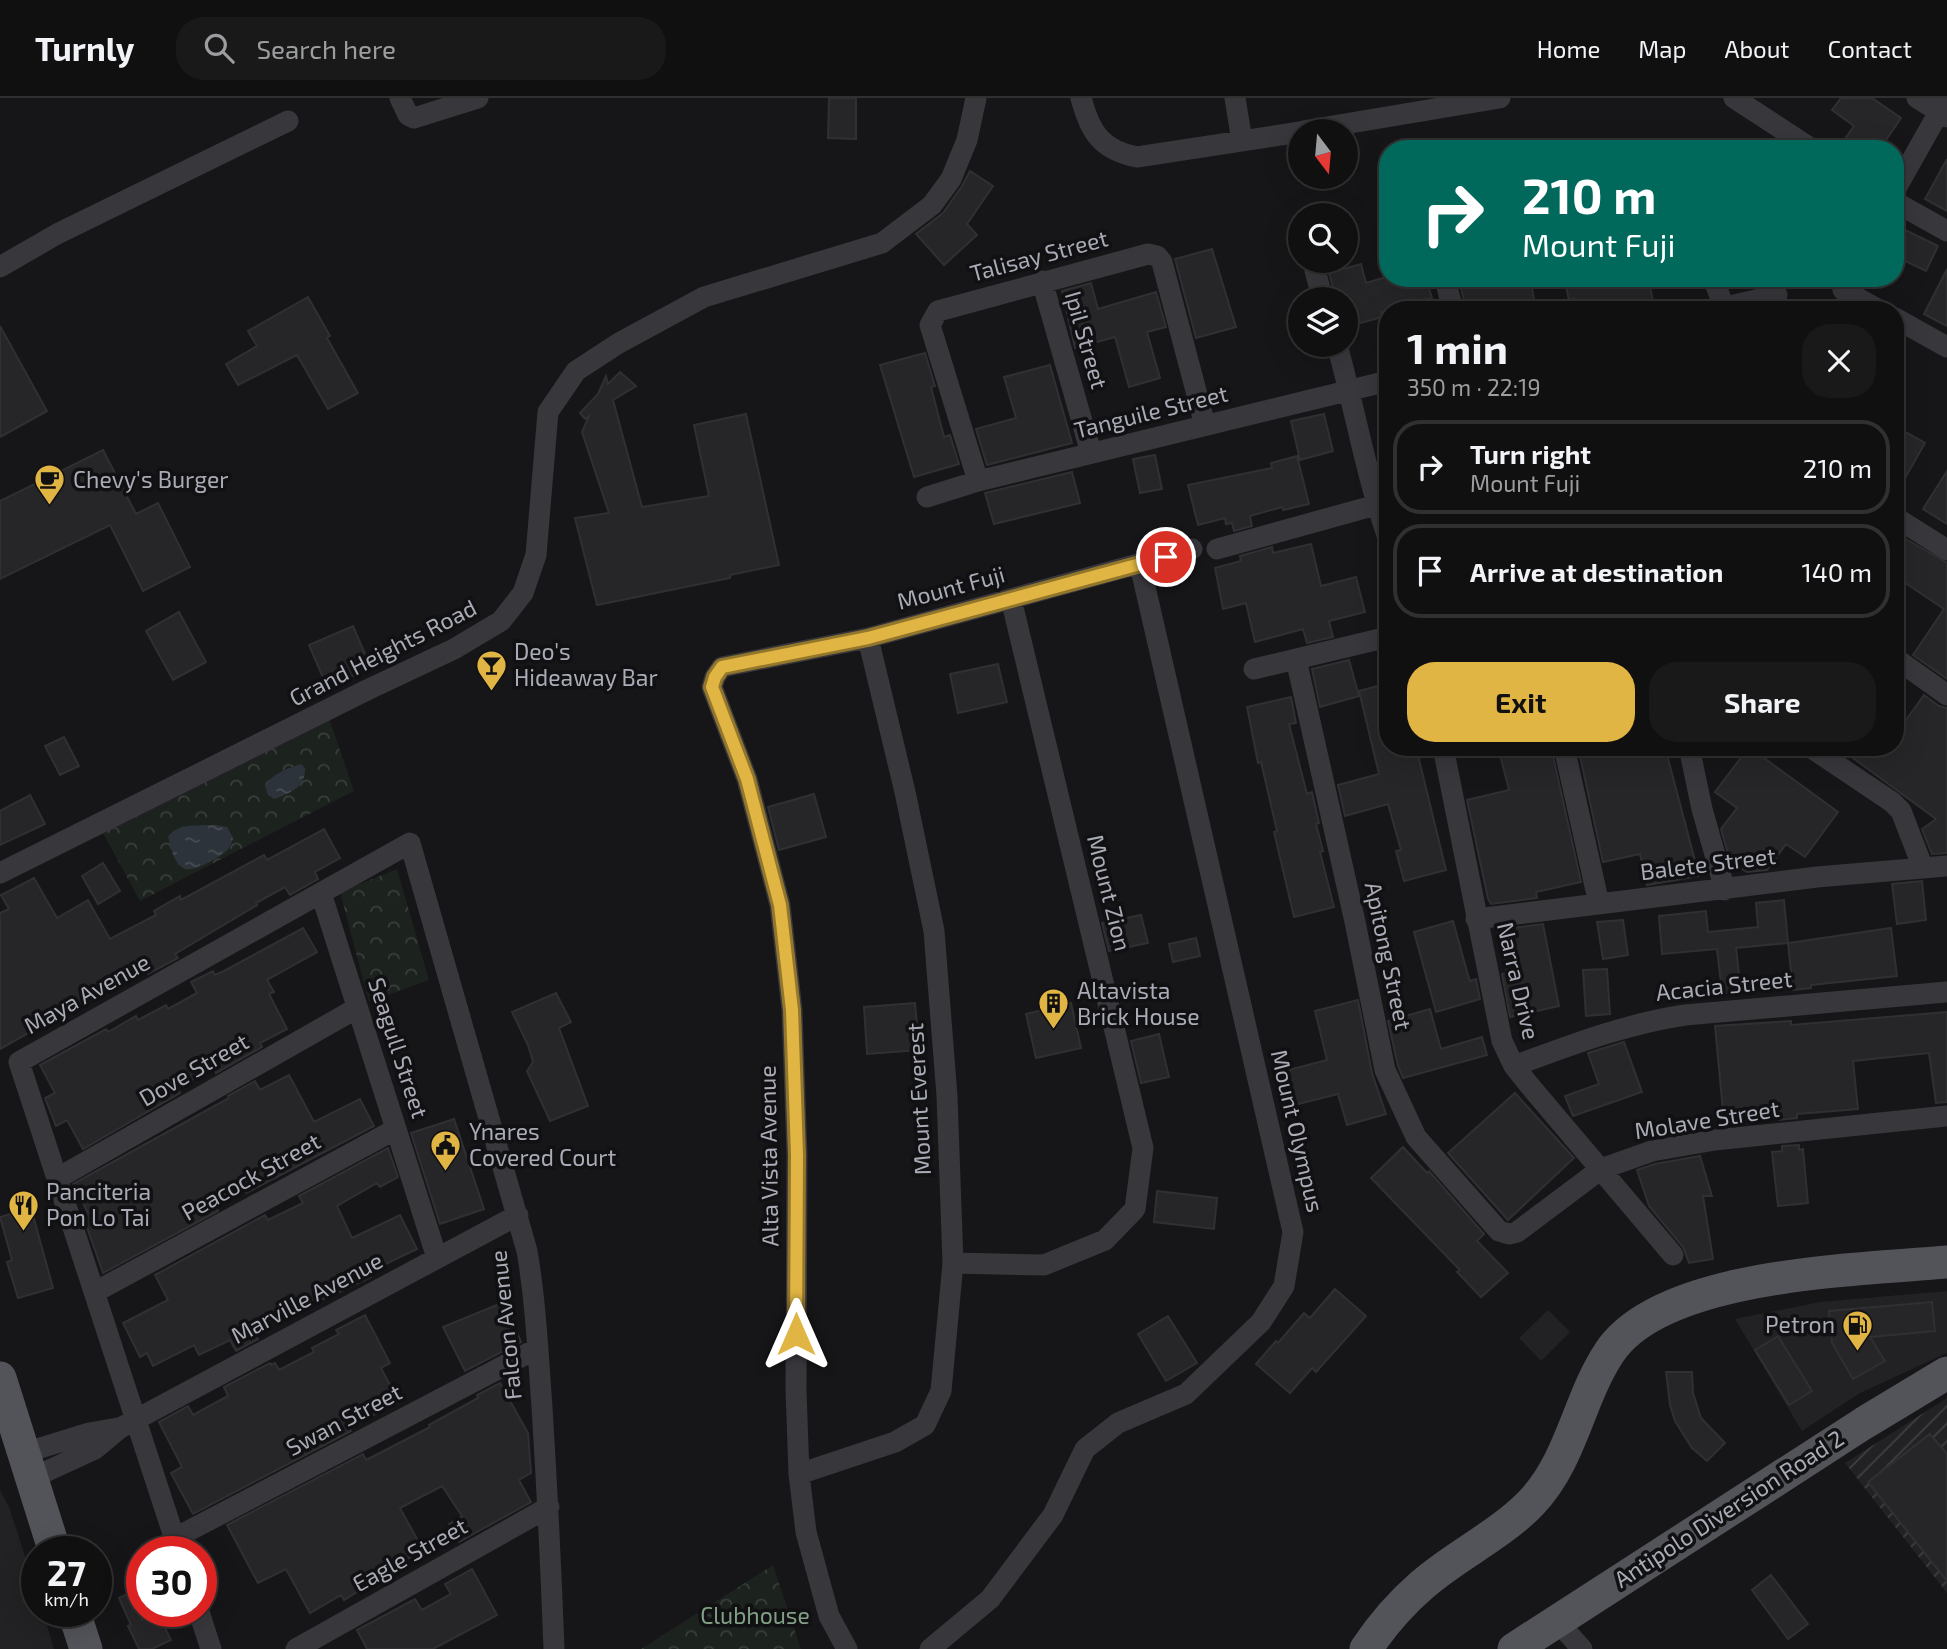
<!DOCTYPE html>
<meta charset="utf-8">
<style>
:root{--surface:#101011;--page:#19191a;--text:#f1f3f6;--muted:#9c9d9f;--line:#303031;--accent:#e1b543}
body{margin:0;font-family:"Exo 2",sans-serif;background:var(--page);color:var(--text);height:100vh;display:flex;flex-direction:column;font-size:26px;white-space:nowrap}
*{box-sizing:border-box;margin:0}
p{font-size:23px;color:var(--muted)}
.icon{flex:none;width:38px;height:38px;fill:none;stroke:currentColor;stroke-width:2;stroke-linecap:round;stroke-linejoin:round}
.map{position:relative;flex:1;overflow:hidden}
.side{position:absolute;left:1379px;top:203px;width:525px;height:455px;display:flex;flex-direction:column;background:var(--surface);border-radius:28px;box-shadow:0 7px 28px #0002,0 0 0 2px var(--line)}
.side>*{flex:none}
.hud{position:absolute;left:1379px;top:42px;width:525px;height:147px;border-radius:28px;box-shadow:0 7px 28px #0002,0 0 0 2px var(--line);background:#00695c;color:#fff;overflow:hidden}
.needle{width:46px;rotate:164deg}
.controls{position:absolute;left:1288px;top:21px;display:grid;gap:14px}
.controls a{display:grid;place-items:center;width:70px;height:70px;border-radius:50%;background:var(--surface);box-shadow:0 7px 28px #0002,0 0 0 2px var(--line);font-size:35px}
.speed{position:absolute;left:21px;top:1438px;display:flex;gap:14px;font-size:35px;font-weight:700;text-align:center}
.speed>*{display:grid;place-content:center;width:91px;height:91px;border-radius:50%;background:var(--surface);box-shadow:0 7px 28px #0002,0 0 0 2px var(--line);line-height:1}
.speed small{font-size:18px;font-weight:400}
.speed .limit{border:10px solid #d22;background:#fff;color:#111}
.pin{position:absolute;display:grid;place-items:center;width:60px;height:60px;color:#fff;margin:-30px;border:4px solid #fff;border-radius:50%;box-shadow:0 2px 7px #0007}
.me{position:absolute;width:77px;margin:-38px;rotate:0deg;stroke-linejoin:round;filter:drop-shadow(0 0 5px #0008)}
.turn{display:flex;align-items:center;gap:24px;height:147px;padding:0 28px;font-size:32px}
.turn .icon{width:91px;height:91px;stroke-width:2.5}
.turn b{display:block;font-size:49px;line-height:60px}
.round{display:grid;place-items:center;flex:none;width:74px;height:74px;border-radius:28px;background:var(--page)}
.overview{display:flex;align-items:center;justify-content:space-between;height:119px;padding:0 28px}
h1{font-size:42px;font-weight:700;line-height:52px}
.cta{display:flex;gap:14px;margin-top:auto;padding:14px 28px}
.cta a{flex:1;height:80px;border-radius:28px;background:var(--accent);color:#111;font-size:28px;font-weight:700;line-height:80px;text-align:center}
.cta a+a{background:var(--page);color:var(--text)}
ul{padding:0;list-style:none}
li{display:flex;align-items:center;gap:21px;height:94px;margin:0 14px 10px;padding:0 14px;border:4px solid var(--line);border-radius:28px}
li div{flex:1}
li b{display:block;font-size:26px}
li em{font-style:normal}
header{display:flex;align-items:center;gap:42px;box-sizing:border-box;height:98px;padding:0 35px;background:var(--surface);border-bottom:2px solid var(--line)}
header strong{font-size:33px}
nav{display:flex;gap:38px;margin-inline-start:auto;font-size:24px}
.search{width:490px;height:63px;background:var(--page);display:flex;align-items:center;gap:18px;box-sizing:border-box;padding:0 24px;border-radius:28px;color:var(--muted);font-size:26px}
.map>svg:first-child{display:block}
</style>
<header>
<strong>Turnly</strong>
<div class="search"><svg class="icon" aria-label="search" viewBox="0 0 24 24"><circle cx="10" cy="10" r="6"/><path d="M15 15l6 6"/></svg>Search here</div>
<nav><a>Home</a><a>Map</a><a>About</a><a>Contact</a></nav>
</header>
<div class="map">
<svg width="1947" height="1551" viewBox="0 0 1947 1551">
<defs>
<pattern id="industrial-furrows" width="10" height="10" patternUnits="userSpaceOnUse" patternTransform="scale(1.75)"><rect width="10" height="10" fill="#222224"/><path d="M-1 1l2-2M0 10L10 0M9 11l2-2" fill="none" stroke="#3f3f42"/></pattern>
<pattern id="park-crowns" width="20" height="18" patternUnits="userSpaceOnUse" patternTransform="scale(1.75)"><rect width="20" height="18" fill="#1c221d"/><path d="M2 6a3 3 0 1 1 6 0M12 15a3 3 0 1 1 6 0" fill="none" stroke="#3a3f3c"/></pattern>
<pattern id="water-ripples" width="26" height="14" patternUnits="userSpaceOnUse" patternTransform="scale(1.75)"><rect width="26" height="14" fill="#2d333a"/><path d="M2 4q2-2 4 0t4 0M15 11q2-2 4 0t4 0" fill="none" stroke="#494e54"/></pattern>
</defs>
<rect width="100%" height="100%" fill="#161517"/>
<path fill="#222224" d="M1947,1193V1255L1860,1295L1802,1333L1735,1221L1820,1204Z
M1548,1212L1570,1234L1541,1263L1519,1240Z
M0,1392L9,1409L37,1495V1514H43L54,1551H0Z"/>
<path fill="url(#industrial-furrows)" d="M1947,1300V1495L1845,1365Z"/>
<path fill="url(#park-crowns)" d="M329,620L354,693L140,803L103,735Z
M397,771L429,882L369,904L340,794Z
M773,1467L801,1551H641Z"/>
<path fill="url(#water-ripples)" d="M301,666L305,670C306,689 290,695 274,701L268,697L265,688C273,675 287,671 301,666Z
M215,727L227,729L233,740C232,744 231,747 229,750C222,759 192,776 183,770C173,764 171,749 168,739C178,724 200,728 215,727Z"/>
<path fill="#262628" stroke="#303033" stroke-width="2" d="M829,0H856V41L828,40Z
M1841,0H1872L1901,20L1884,45L1880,43L1875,51H1838L1854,28L1832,12Z
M1947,61V113L1925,101Z
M970,73L993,88L967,126L977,137L944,167L916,136L943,115L962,88Z
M1895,127L1938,148L1926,173L1895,158Z
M1212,151L1236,229L1196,240L1175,161Z
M1361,166L1366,185L1383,180H1426L1432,200L1388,212L1381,214L1382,219L1346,229V201H1336L1329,175Z
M1947,171V228L1924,216Z
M1464,180H1530L1535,206L1511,212H1466L1461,190Z
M1564,180H1648L1655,212H1576L1574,201L1569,202Z
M1091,185L1098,211L1156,194L1166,229L1147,234L1160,280L1129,289L1115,239L1075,250L1062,193Z
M308,199L330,238L327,240L358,295L328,311L297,257L238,287L226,266L257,248L248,233Z
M0,228L47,313L0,339Z
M925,255L935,288L931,289L944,339L950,337L959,366L914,379L880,267Z
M1050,267L1072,345L987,367L976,331L1016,320L1004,279Z
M620,274L636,288L613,302L642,409L709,398L694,327L746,316L779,467L730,477V480L597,507L575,420L609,415L582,334L589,318L585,321L580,315L598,296L606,278L608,286Z
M1324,316L1333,353L1300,362L1291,323Z
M1895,328L1925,345L1895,398Z
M103,352L136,416L158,405L190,469L143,493L110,427L0,481V403Z
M1155,357L1162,391L1140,395L1133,361Z
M1297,358L1309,406L1283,412L1282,409L1250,418L1252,428L1234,433L1232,425L1226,426L1225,420L1198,427L1188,387L1272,370L1271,365Z
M1947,373V426L1923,411Z
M1072,374L1080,405L994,426L985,395Z
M1904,440L1947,465V581L1913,557L1944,511L1895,478V453Z
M1311,446L1321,488L1356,479L1365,514L1329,523L1333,539L1307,545L1303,531L1255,544L1246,505L1223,511L1215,470L1241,463L1240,458L1272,449L1273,455Z
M179,514L206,564L173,582L146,533Z
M353,528L371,570L327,589L309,547Z
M1349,562L1359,598L1320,609L1312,571Z
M998,566L1007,604L958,615L950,576Z
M1388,585V649H1416L1446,772L1404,783L1396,753L1401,752L1388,706L1345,718L1338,687L1379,676L1359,593Z
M1924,597L1939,608L1947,610V755L1932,756L1922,731L1936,721L1838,649H1895V637Z
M1291,599L1296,625L1289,626L1307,696L1312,694L1319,725L1316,726L1323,753L1320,754L1334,809L1294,819L1274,734L1277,733L1261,664L1258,665L1247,609Z
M64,639L79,668L60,677L45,648Z
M1498,649H1551L1581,784L1536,794L1537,800L1491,806L1488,801L1467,702L1509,692Z
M1578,649H1665L1699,778L1647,787L1640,756L1603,764Z
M1749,649L1838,714L1805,759L1786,746L1767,772L1747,774L1730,763L1721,731L1737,710L1715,694Z
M814,696L826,739L779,752L768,709Z
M30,697L45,726L0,747V713Z
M324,731L340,760L315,774L318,781L290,797L285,789L256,805L257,807L175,856L178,860L148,876L143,866L85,897L87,902L0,951V815L9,811L1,797L34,780L57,820L88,802L110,841L156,817L154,813L180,798L181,802L264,757L267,762Z
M103,765L120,793L98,806L82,778Z
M1922,783L1926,822L1897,826L1892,786Z
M1784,802L1788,845L1736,850L1741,893L1722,895L1717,851L1662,856L1659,818L1706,813L1708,834L1758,829L1756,805Z
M1141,817L1148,845L1109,853L1102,825Z
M1623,822L1628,857L1603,861L1597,824Z
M1453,823L1468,877L1470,883L1476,881L1480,901L1436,914L1414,834Z
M1543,826L1559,908L1510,919L1502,876L1507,875L1497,832Z
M303,830L317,854L267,882L274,894L269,896L287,931L260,945L262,949L216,975L214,970L177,990L180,995L83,1051L67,1022L56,1028L45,1000L55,995L40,967L106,931L108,934L136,918L138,922L166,907L168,911L197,895L191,884L213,873L215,877L224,873Z
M1891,830L1897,878L1811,887V890L1793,892L1788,845Z
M1196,840L1200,858L1173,864L1169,846Z
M1607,871L1610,916L1586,918L1583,872Z
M556,895L571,924L559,930L588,1008L550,1023L527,973L533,964L528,947L512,914Z
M1358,902L1372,975L1386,1016L1347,1027L1338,996L1286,1009L1277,975L1327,962L1315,913Z
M915,905L919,952L867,956L864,909Z
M1071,905L1081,950L1036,960L1026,916Z
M1430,911L1441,951L1482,939L1487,957L1403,980L1398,968L1388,923Z
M1947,914V1004L1936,1005L1929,955L1853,963L1858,1011L1797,1016V1020L1779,1022L1778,1018L1724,1024L1715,928L1791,923V927Z
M1159,936L1169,979L1141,985L1131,943Z
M1624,944L1642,994L1573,1018L1565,998L1599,986L1588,955Z
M289,977L314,1024L360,1001L374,1028L246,1095L242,1088L213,1103L218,1113L103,1175L83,1118L88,1115L73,1086L229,1000L228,998L255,983L260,992Z
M1515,995L1574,1060L1508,1122L1448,1055Z
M454,1021L484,1111L440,1126L411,1035Z
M1799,1047V1052L1803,1051L1808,1105L1778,1108L1772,1054L1782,1053V1048Z
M1403,1049L1427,1075L1429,1073L1484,1136L1477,1143L1508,1175L1481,1199L1457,1174L1460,1172L1371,1080Z
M388,1050L398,1079L380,1089L377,1085L337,1108L352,1140L400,1117L417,1151L369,1174L371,1179L344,1192L314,1205L313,1202L252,1230L258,1241L236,1253L230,1242L199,1257L194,1247L153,1268L147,1255L140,1259L123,1225L168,1202L155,1177L265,1117L268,1122L303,1105L299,1098Z
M1700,1058L1712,1098H1703L1713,1161L1689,1165L1683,1149L1649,1108L1637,1072L1655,1066Z
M1157,1093L1217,1100L1214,1131L1154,1124Z
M31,1110L53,1190L18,1200L7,1164L12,1162L0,1119Z
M1335,1191L1366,1218L1316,1274L1312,1270L1290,1295L1256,1266L1276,1243L1278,1245L1304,1215L1310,1220Z
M504,1204L521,1244L465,1273L443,1229Z
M1932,1204L1935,1233L1870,1239L1885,1263L1853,1281L1832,1245L1829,1213Z
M365,1217L390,1265L381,1270L399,1304L349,1329L351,1333L193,1416L171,1375L182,1369L159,1324L188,1308L193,1317L228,1298L224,1289L270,1265L271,1267L275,1265L279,1272L314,1254L312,1250L339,1236L336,1232Z
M1168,1218L1197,1265L1166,1283L1138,1236Z
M1778,1238L1812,1293L1789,1307L1755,1252Z
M1666,1274H1692L1693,1295L1701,1320L1725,1345L1707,1363L1692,1350L1675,1323L1670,1307Z
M500,1285L528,1335L531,1375L519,1382L531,1404L459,1444L449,1426L462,1418L442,1388L400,1410L423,1452L396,1467L397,1469L344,1502L341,1497L310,1515L286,1471L258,1485L227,1427L363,1356L366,1362L372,1359L430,1329L429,1327L478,1300L477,1297Z
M1930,1336L1947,1356V1483L1868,1384Z
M472,1471L497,1517L433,1551H367L357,1532L415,1501L422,1512L451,1496L445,1486Z
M1771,1477L1808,1526L1788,1541L1752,1492Z
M142,1489V1522L157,1514L171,1542L152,1551H139L128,1528L131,1527L119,1500Z"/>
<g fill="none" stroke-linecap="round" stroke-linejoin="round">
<path stroke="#37373c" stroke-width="21" d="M400,0L408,17L414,20L478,0
M1081,0C1090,34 1101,52 1137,59L1300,34
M1235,0L1242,43
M1734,0L1812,51
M1917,0L1947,19
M1303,33L1500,0
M1895,92L1947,0
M1895,104L1947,133
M0,169L57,136L288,23
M1315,173L1323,201
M1451,180L1447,189L1453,212
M1713,180L1724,209
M1849,180L1843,192L1879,212
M1042,183L1091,355
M1713,212L1777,197
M1895,220L1947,249
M1337,247C1355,311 1366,377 1388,440
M978,383L930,227L938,213L1148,156L1157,158L1162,164L1205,327
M927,399L978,383L1388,283
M1895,419L1947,452
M1217,451L1387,404
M1895,560L1947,597
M1296,561L1355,824L1385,972L1416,1039L1499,1133L1509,1136L1517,1134L1601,1071L1652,1053L1715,1042L1947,1018
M1254,571L1388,539
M1443,649L1502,943L1514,968L1530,988L1673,1157
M1564,649L1599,806
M1689,649L1702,711L1725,792
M1810,649L1892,704L1901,713L1923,770
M0,775L367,592L454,551L501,523L523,495L536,457L548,314L576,273L619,245L704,199L882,145L932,107L951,81L967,42L976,0
M321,795L437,1160
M1476,821L1817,779L1947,768
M1514,968C1571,947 1625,926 1685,917L1947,894
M58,1080L357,910
M953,1165L1044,1167L1105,1142L1135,1111L1143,1050L1011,501
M95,1194L396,1031
M24,1355L89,1335L118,1330
M799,1376L895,1344L925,1327L941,1293L953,1165L947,998L934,833L905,694L868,540
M32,1380L95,1351L120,1330L518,1117
M175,1440L538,1250
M179,1454L19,964L410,745L527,1153C536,1205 538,1257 542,1309C547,1390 551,1470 554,1551
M199,1514L211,1551
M1556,1522L1582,1551
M296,1551L549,1409
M847,1551L829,1518L806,1434L799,1376L796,1292L797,1057L792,912L780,807L747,681L712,589L715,579L722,569L868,540L1192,451
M930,1551L990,1501L1053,1417L1085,1351L1118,1325L1186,1296L1261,1224L1284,1188L1293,1134L1140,467"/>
<path stroke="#53545a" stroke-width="33" d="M0,1280L55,1454
M74,1514L86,1551
M1366,1551C1382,1527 1400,1506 1422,1487C1456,1457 1499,1438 1531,1405C1572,1362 1578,1302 1609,1255C1661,1175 1858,1172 1947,1164
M1514,1551L1864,1325L1947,1275"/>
</g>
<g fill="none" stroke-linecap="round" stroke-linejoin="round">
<defs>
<path id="route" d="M796,1236L797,1057L792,912L780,807L747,681L712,589L715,579L722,569L868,540L1166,459"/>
</defs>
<use href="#route" stroke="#92762c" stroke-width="18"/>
<use href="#route" stroke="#e1b543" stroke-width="12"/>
</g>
<defs>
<symbol id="cafe-pin" viewBox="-11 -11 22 30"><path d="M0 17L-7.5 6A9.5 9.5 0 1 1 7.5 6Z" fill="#e1b543" stroke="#111012"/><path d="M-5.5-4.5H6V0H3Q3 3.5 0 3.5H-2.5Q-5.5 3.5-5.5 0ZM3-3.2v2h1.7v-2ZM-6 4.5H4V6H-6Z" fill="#111"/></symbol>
<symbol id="bar-pin" viewBox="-11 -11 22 30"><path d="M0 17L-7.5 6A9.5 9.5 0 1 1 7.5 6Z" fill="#e1b543" stroke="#111012"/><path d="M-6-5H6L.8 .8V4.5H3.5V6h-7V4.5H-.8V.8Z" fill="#111"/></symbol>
<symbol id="building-pin" viewBox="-11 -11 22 30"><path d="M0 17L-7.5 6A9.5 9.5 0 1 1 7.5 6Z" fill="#e1b543" stroke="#111012"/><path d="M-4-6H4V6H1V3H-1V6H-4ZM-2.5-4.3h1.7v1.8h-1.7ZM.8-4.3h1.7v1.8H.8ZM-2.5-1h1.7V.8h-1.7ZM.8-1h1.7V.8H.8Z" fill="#111"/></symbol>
<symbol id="civic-pin" viewBox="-11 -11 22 30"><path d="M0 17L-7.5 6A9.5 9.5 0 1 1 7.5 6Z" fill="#e1b543" stroke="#111012"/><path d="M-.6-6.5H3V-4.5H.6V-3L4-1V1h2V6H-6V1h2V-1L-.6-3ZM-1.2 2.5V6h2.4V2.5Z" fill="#111"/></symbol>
<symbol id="restaurant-pin" viewBox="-11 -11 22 30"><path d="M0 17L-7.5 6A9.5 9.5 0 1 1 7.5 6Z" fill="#e1b543" stroke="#111012"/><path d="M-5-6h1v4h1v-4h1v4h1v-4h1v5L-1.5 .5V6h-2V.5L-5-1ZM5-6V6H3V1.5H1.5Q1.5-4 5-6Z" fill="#111"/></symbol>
<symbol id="fuel-pin" viewBox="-11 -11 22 30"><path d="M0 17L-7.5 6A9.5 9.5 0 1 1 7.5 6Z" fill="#e1b543" stroke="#111012"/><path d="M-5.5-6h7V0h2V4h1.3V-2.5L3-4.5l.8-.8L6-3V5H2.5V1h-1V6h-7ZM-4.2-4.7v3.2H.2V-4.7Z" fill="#111"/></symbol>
</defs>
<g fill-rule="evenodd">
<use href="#cafe-pin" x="32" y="364" width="35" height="47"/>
<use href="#bar-pin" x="474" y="550" width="35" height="47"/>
<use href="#building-pin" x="1036" y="888" width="35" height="47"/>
<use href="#civic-pin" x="428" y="1030" width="35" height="47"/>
<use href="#restaurant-pin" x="6" y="1090" width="35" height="47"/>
<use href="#fuel-pin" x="1840" y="1210" width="35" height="47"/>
</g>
<g text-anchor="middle" stroke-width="7" stroke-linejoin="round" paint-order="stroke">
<g font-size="23" fill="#a9acb6" stroke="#111012">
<text transform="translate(1039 158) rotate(-15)" y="8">Talisay Street</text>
<text transform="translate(1086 242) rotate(74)" y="8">Ipil Street</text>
<text transform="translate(1151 314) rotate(-14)" y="8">Tanguile Street</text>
<text transform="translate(951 490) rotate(-15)" y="8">Mount Fuji</text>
<text transform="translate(383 555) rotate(-27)" y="8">Grand Heights Road</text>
<text transform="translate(1708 766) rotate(-7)" y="8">Balete Street</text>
<text transform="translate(1109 795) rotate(76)" y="8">Mount Zion</text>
<text transform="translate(1388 858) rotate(78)" y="8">Apitong Street</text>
<text transform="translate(1518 883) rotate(77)" y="8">Narra Drive</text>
<text transform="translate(1724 888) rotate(-6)" y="8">Acacia Street</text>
<text transform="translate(87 896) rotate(-29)" y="8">Maya Avenue</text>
<text transform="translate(398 950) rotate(72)" y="8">Seagull Street</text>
<text transform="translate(194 972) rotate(-30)" y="8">Dove Street</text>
<text transform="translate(919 1001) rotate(-93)" y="8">Mount Everest</text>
<text transform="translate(1707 1022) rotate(-9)" y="8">Molave Street</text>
<text transform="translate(1297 1033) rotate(77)" y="8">Mount Olympus</text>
<text transform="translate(769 1058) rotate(-91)" y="8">Alta Vista Avenue</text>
<text transform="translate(251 1079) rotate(-29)" y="8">Peacock Street</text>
<text transform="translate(307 1200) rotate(-28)" y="8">Marville Avenue</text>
<text transform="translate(506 1227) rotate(-96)" y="8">Falcon Avenue</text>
<text transform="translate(344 1322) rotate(-28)" y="8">Swan Street</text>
<text transform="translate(1729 1411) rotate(-33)" y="8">Antipolo Diversion Road 2</text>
<text transform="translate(410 1457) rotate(-29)" y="8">Eagle Street</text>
</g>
<g font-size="23" fill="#a9acb6" stroke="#111012" text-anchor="start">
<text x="73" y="390">Chevy's Burger</text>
<text x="514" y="562">Deo's<tspan x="514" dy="26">Hideaway Bar</tspan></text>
<text x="1077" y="901">Altavista<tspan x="1077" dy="26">Brick House</tspan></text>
<text x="469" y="1042">Ynares<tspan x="469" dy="26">Covered Court</tspan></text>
<text x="46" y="1102">Panciteria<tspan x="46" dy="26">Pon Lo Tai</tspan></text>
<text x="1835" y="1235" text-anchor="end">Petron</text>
</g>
<g font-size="23" fill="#819f85" stroke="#111012">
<text x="755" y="1526">Clubhouse</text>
</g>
</g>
</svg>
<div class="controls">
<a><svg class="needle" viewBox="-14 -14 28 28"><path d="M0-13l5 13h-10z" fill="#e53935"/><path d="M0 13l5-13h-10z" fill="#9c9d9f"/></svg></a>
<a><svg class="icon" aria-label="search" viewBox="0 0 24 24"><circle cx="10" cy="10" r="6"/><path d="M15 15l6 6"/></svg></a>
<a><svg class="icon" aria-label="layers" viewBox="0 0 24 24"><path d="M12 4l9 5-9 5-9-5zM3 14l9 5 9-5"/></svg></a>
</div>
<div class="speed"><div>27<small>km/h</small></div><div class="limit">30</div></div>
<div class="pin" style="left:1166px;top:459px;background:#d93025"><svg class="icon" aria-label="arrive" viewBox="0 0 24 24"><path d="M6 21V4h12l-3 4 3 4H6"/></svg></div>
<svg class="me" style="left:796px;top:1236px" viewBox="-20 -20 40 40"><path d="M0-17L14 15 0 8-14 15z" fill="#e1b543" stroke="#fff" stroke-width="4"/></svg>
<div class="hud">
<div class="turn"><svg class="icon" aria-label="right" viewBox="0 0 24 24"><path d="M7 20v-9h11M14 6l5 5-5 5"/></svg><div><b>210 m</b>Mount Fuji</div></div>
</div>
<section class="side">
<div class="overview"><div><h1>1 min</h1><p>350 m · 22:19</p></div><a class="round"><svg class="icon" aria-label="close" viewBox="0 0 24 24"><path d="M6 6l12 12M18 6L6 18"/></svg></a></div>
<ul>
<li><svg class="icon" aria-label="right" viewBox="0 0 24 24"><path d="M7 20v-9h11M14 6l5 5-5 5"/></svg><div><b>Turn right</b><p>Mount Fuji</p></div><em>210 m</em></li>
<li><svg class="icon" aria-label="arrive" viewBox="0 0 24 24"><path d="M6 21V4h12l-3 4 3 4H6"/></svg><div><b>Arrive at destination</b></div><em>140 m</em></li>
</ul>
<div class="cta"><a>Exit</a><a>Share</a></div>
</section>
</div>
